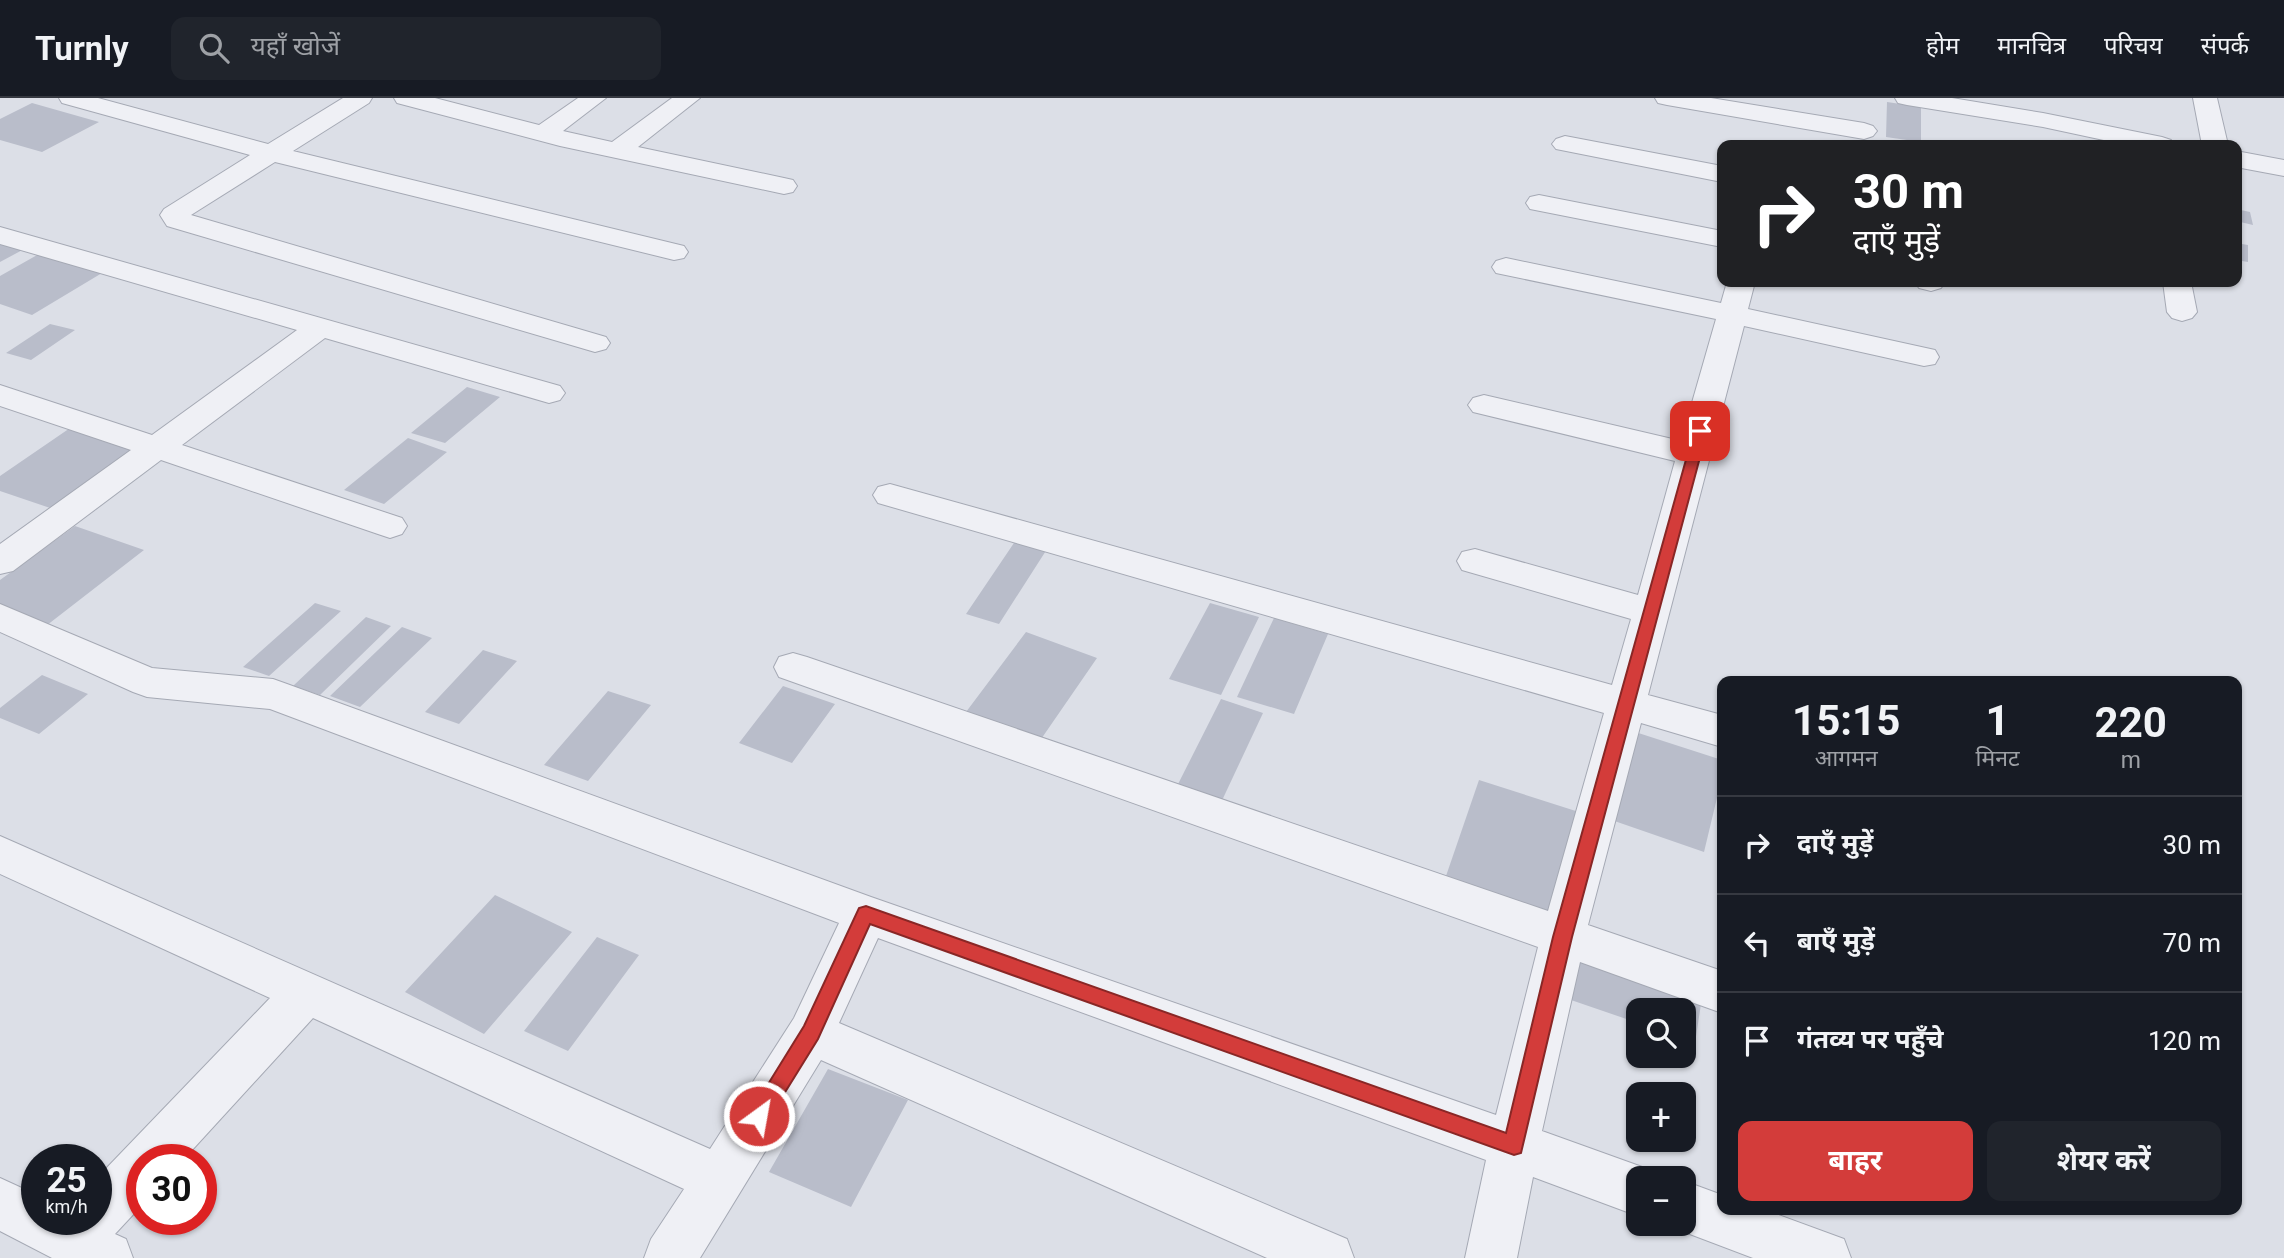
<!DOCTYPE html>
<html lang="hi">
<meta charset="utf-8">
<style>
:root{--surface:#171b24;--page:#20242c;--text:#f1f3f6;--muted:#9ea1a6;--line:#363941;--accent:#d33c3a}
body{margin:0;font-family:Roboto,"Noto Sans Devanagari",sans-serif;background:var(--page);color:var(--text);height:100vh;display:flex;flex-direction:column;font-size:26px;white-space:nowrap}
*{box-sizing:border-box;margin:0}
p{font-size:23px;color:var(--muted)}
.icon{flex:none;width:38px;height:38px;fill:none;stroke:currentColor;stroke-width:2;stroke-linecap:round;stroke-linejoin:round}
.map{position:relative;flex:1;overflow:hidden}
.panel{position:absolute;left:1717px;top:578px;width:525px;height:539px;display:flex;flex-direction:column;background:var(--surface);border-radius:14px;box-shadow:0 2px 5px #0004}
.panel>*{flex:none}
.top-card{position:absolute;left:1717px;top:42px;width:525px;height:147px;border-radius:14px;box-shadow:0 2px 5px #0004;background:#202124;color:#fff;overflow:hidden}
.buttons{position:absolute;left:1626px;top:900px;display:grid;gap:14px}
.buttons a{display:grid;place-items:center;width:70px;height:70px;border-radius:14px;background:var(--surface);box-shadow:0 2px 5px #0004;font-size:35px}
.speed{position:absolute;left:21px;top:1046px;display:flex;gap:14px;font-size:35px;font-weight:700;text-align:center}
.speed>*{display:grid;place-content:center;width:91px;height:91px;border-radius:50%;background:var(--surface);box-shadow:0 2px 5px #0004;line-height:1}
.speed small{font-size:18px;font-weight:400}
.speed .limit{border:10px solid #d22;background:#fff;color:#111}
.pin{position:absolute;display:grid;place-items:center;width:60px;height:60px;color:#fff;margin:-30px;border-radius:14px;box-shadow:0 4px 10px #0006}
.me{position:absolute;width:77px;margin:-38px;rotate:32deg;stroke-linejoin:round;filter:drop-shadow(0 0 5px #0008)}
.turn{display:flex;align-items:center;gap:24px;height:147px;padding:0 21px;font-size:32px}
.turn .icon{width:91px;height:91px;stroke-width:2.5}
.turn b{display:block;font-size:49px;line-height:60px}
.eta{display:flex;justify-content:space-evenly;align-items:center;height:119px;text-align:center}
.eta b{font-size:42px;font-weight:700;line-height:49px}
.action{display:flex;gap:14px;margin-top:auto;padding:14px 21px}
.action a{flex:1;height:80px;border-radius:14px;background:var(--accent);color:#fff;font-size:28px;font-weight:700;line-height:80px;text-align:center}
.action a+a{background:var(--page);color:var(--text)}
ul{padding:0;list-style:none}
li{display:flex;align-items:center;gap:21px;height:98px;padding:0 21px;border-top:2px solid var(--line)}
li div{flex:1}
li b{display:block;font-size:26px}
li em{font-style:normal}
header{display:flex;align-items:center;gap:42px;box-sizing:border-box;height:98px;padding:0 35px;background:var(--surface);border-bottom:2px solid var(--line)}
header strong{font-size:33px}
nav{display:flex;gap:38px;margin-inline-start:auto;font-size:24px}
.search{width:490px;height:63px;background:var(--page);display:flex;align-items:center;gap:18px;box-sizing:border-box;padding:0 24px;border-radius:14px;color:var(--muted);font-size:26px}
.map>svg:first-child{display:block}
</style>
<header>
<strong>Turnly</strong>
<div class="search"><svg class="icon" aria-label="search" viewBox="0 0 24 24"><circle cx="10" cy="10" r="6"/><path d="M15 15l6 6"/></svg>यहाँ खोजें</div>
<nav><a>होम</a><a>मानचित्र</a><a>परिचय</a><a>संपर्क</a></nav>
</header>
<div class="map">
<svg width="2284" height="1160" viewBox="0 0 2284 1160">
<rect width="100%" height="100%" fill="#dcdfe7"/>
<path fill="#b9bdca" d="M1887,4L1921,9V44L1886,39Z
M32,5L99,24L42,54L0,42V21Z
M2236,111L2250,114L2253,127L2236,123Z
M0,143L28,149L0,164Z
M2236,145L2248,147V164L2236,162Z
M46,152L107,172L32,217L0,206V178Z
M50,226L75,232L31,262L6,255Z
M467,289L500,299L445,345L411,335Z
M73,328L144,350L59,413L0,393V378Z
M408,340L447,354L384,406L344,392Z
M75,428L144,452L42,531L0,514V482Z
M1018,439L1049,448L999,526L966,516Z
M315,505L341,513L269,578L243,569Z
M1210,505L1259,519L1221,597L1169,581Z
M366,519L391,528L320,597L293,588Z
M1274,520L1328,536L1294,616L1237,599Z
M402,529L432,540L360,609L330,598Z
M1026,534L1097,560L1037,647L963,618Z
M483,552L517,563L459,626L425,614Z
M42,577L88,596L39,636L0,620V610Z
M783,588L835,606L792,665L739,645Z
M608,593L651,607L588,683L544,667Z
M1221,601L1263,615L1218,711L1173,696Z
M1626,631L1722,662V679L1704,754L1600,718Z
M1479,682L1582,715L1555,816L1446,778Z
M495,797L572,834L484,936L405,894Z
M597,839L639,857L568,953L524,933Z
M1583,852L1703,893L1695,945L1684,941V912H1638V925L1571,902Z
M828,971L908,1002L851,1109L769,1074Z"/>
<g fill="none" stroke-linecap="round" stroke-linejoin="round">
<defs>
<path id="minor" d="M59,0H98L268,46L343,0H372L369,5L293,53L684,148L688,154L684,160L674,162L275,64L191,117L606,239L610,245L606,251L595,254L167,128L160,117L164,111L250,57L62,5Z
M394,0H435L539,27L578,0H606L563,33L612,44L672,0H700L638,49L784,80L793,82L797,88L793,94L784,96L560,48L397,5Z
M1655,0H1711L1864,25L1873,28L1877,33L1873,38L1864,41L1667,7L1658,5Z
M1895,0H1952L2043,15L2162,39L2171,42L2175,47H2127L2043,29L1907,7L1898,5Z
M2193,0H2217L2228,47H2202Z
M1565,38L1722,68V84L1556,51L1552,46L1556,41Z
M2236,53L2284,62V78L2236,69Z
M1539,97L1722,133V149L1530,111L1526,105L1530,99Z
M0,129L560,288L565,295L560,302L549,305L325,240L182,347L402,420L407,428L402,436L390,440L378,436L161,362L13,473L0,476V446L131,352L0,308V287L152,337L297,232L0,146Z
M1506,160L1721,205L1727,184H1755L1748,211L1935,252L1939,259L1935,266L1924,268L1744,228L1648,597L1722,617V649L1641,625L1588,827L1722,873V915L1580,864L1542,1033L1656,1074L1658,1080H1638V1118L1533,1079L1517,1160H1465L1486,1062L878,840L839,925L1347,1141L1354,1160H1267L821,962L700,1160H644L651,1141L684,1091L313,920L183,1062H142V1107L115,1136L126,1141L133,1160H52L0,1133V1080L37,1097V1122H96V1081L270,900L0,776V738L710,1051L794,920L839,825L270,611L147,599L133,594L0,534V506L152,570L273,581L287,586L871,799L1496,1017L1538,849L779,579L774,569L779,559L793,555L807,559L1548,813L1604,615L878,405L873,397L878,389L890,386L1612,587L1631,521L1462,472L1457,463L1462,454L1475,451L1638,497L1675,363L1473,314L1468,307L1473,300L1484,297L1681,343L1716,221L1496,175L1492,169L1496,163Z
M1915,184H1945L1941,190L1931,193L1919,190Z
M2163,184H2191L2197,214L2192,220L2182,223L2172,220L2167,214Z
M1684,1083L1722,1097V1111H1762L1844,1141L1851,1160H1753L1666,1127L1665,1125H1684Z"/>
</defs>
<use href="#minor" stroke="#a5a9b4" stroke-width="2"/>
<use href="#minor" fill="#eff0f5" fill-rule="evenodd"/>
</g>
<path fill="#d33c3a" stroke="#892726" stroke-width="2" d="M1700,329L1707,333L1572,839L1521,1055L1514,1057L870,826L818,941L766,1025L759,1028L752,1025L749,1018L752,1012L804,928L859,810L866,808L1506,1035L1553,839L1694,333Z"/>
</svg>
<div class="buttons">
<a><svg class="icon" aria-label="search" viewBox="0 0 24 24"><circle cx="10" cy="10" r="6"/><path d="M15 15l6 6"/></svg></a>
<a>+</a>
<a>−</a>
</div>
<div class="speed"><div>25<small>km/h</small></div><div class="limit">30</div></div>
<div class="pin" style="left:1700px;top:333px;background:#d93025"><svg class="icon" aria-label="arrive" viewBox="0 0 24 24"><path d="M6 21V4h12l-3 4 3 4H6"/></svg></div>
<svg class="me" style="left:759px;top:1018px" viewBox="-20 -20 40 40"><circle r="17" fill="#d33c3a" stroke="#fff" stroke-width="3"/><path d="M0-11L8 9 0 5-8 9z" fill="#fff"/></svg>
<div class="top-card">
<div class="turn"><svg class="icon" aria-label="right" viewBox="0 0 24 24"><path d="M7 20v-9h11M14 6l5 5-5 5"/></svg><div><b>30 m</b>दाएँ मुड़ें</div></div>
</div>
<section class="panel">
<div class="eta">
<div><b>15:15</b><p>आगमन</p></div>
<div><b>1</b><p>मिनट</p></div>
<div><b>220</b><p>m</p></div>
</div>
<ul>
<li><svg class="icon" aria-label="right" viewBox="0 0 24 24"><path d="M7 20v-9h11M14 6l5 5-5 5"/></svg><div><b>दाएँ मुड़ें</b></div><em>30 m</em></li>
<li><svg class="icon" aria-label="left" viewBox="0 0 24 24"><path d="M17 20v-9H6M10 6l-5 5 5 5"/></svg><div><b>बाएँ मुड़ें</b></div><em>70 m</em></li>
<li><svg class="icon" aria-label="arrive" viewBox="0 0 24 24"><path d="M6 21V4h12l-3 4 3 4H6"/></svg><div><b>गंतव्य पर पहुँचे</b></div><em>120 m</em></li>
</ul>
<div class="action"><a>बाहर</a><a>शेयर करें</a></div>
</section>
</div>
